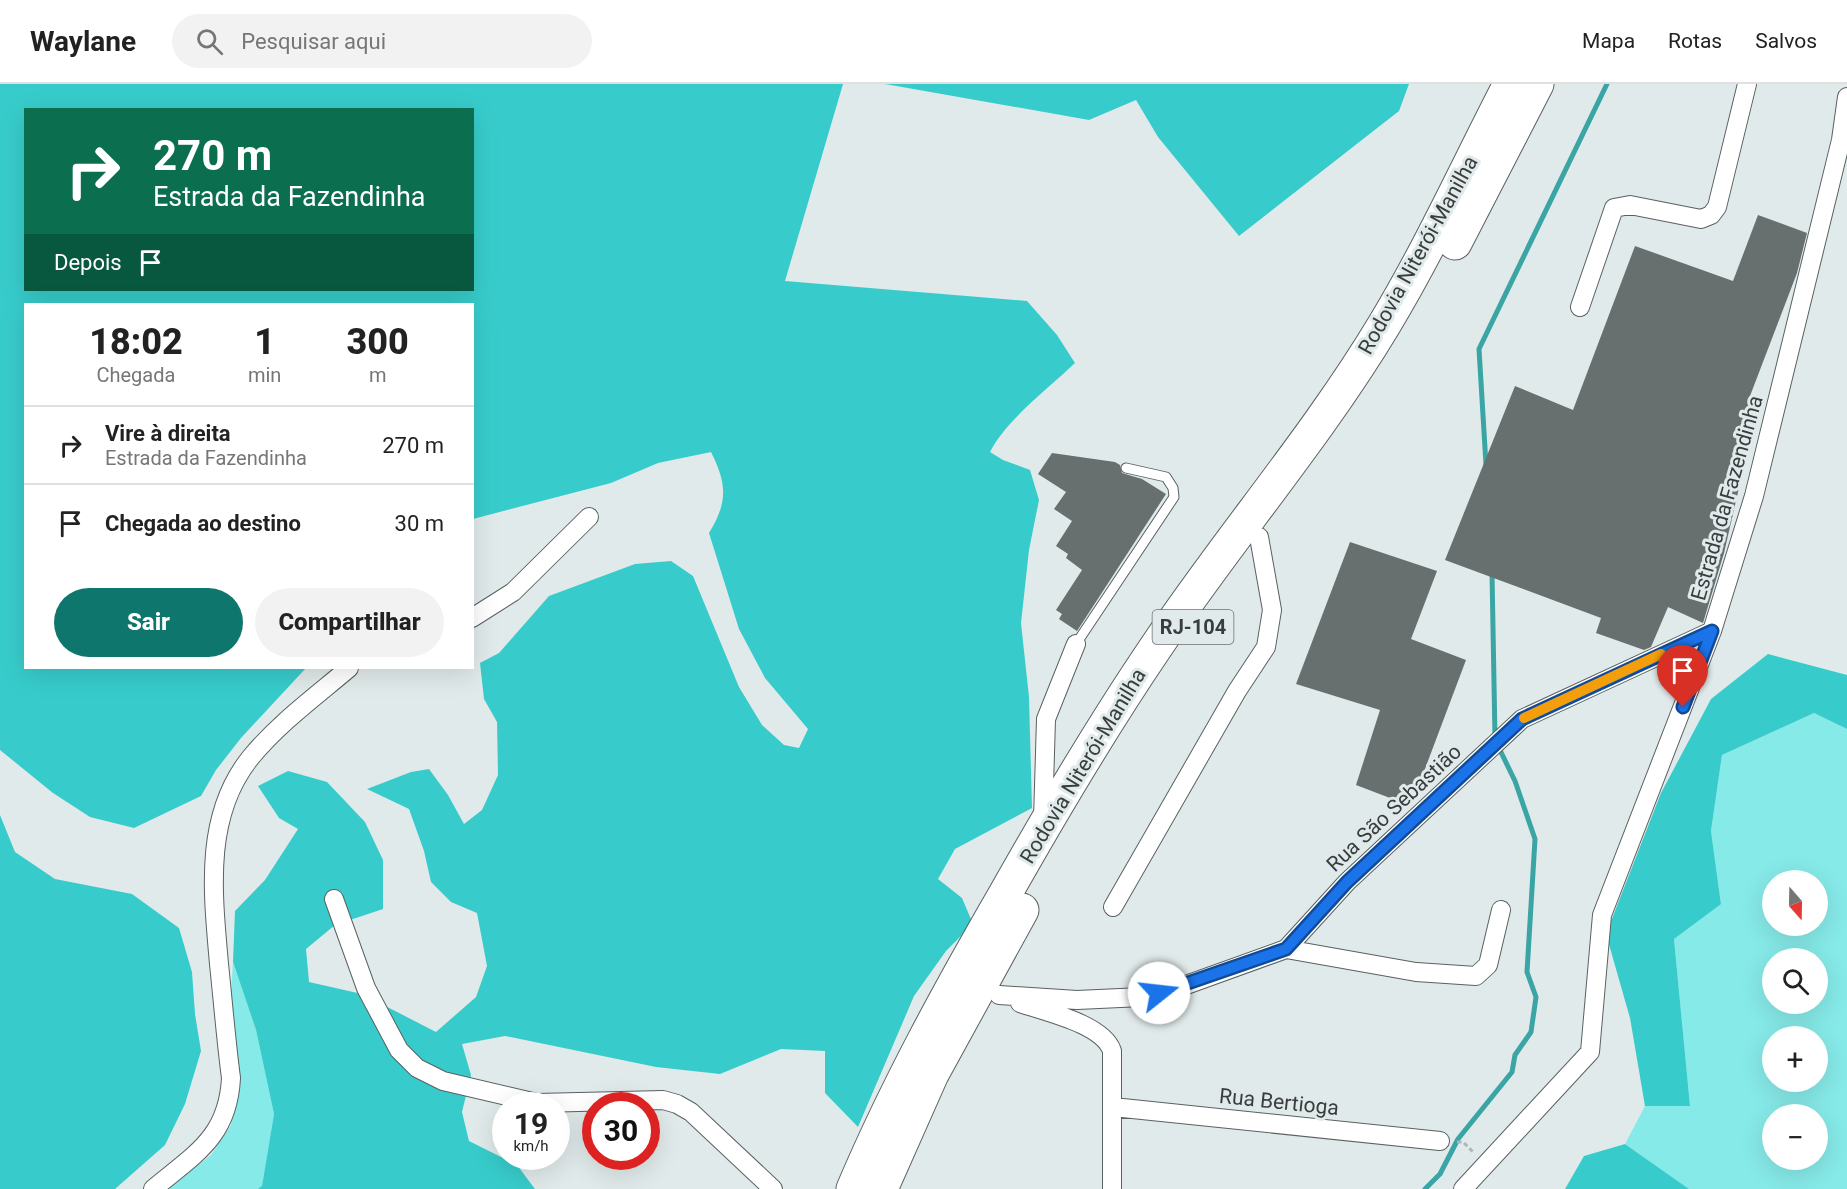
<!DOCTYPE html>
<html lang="pt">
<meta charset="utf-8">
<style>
:root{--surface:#fff;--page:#f2f2f2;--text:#222;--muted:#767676;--line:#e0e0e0;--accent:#0f766e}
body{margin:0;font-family:Roboto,sans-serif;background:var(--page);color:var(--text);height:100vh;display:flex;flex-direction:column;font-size:22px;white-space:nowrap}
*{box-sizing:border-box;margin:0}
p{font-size:20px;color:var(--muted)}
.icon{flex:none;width:33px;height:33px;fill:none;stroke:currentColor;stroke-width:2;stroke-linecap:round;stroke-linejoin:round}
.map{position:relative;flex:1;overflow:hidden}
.panel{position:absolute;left:24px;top:219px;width:450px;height:366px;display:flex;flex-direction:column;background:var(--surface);border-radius:0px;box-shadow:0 6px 24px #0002}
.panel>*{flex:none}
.guide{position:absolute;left:24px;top:24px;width:450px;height:183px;border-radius:0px;box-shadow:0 6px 24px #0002;background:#0b6e4f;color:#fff;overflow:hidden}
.needle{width:39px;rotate:160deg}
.buttons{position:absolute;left:1762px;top:786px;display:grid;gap:12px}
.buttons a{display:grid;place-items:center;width:66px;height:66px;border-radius:50%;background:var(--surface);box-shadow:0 6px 24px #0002;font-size:30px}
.speed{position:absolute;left:492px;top:1008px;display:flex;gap:12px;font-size:30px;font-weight:700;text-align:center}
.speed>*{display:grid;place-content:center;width:78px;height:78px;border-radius:50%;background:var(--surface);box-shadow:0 6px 24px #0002;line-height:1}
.speed small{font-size:15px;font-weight:400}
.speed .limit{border:9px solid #d22;background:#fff;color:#111}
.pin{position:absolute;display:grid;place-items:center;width:51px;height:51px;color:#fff;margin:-62px -26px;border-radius:50% 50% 50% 0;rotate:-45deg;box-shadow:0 0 6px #0007}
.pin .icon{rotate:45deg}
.me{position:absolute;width:66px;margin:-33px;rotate:74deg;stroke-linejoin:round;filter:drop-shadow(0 0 4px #0008)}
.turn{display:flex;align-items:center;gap:21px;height:126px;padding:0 30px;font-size:27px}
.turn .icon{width:78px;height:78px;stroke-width:2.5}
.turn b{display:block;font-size:42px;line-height:51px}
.then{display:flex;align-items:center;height:57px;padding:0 30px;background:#0003;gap:12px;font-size:22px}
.eta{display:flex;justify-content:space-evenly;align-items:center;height:102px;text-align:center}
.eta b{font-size:36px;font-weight:800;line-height:42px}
.cta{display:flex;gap:12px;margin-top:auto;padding:12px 30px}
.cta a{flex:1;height:69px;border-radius:36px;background:var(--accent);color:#fff;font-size:24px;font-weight:800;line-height:69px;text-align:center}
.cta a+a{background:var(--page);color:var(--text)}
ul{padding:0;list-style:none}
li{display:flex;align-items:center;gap:18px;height:78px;padding:0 30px;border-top:2px solid var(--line)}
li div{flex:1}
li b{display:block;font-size:22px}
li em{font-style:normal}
header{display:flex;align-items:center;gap:36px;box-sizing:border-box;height:84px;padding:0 30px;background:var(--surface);border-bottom:2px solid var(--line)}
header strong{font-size:28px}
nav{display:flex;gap:33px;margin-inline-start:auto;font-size:21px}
.search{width:420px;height:54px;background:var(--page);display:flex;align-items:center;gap:15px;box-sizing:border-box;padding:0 21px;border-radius:33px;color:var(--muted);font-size:22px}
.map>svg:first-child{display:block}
</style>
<header>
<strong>Waylane</strong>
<div class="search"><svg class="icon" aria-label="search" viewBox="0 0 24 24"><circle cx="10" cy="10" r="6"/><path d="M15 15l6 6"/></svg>Pesquisar aqui</div>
<nav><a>Mapa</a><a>Rotas</a><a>Salvos</a></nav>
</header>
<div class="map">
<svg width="1847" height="1105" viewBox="0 0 1847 1105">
<rect width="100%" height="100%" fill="#e1eaea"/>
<path fill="#86eae8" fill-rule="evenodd" d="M1814,629L1847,645V1105H1689L1625,1060L1645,1022H1690L1674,855L1721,819L1711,747L1722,671ZM1773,796H1818V842H1773ZM1773,874H1818V920H1773ZM1773,952H1818V998H1773ZM1773,1030H1818V1076H1773Z
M233,878L256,946L274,1030L262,1103L258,1105H167L211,1071L231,1041L240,991L230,922Z"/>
<path fill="#37cccb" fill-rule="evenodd" d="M0,0H843L785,197L1027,217L1057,251L1075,279C1049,304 1006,336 990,368L1003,376L1030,386L1039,416L1029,466L1021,539L1029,613L1032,724L955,765L938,795L962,814L973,840L946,867L914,912L858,1043L825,1009V967L781,965L720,990L656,983L505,952L462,960L471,991L462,1028L469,1057L517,1081L535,1105H258L262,1102L274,1030L256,946L233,878L235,827L265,796L298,745L279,734L258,702L288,687L327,698L365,738L383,776V825L335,841L306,865L309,898L362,910L436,948L476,913L487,882L477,829L451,818L431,798L424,767L409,725L367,705L411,688L429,685L448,711L464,740L482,726L498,691L497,638L484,615L480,579L499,569L549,512L635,480L671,477L693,492L739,603L762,641L784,661L799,664L808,645L765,594L739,545L709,449C728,418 727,400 711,368L658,379L611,399L473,435L472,220H26V584H306L241,654L216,686L201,712L134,744L90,733L53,709L0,666ZM26,26H472V206H26Z
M885,0H1409L1399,27L1239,152L1158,53L1136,16L1089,36Z
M1768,570L1847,591V645L1814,629L1722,671L1711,747L1721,820L1674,855L1690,1022H1645L1630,934L1606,850L1661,709L1711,615Z
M0,731L15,768L55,795L132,810L179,844L192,888L195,930L201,967L185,1020L165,1061L115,1105H0Z
M1625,1060L1689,1105H1565L1584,1072Z"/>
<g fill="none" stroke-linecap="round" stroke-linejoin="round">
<path stroke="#3aa5a4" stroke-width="5" d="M1486,381L1479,265L1607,0
M1492,489L1495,654
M1425,1105L1440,1090L1458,1055L1512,988L1515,971L1531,948L1536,913L1527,888L1535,755L1515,697L1498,662"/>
</g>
<path fill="#676f6f" d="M1758,131L1807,149L1797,189L1750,312L1759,317L1724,469L1703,539L1668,523L1651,563L1644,566L1596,549L1601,534L1445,476L1515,302L1573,326L1635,162L1733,197Z
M1052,369L1115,378L1120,381L1122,389L1142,395L1166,410L1077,547L1059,535L1062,530L1056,526L1082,486L1066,474L1068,470L1056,462L1072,437L1054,425L1066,408L1038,390Z
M1350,458L1437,487L1411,555L1466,576L1411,722L1356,701L1380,626L1296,600Z"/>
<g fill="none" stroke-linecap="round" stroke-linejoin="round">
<defs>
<path id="lane" d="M1076,560L1174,413L1173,404L1166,393L1126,384"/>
<path id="street" d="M1580,223L1614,124L1630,121L1701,135L1711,131L1717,123L1747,0
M472,534L513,508L589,433
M1043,736L1046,635L1076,560
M334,815L366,904L399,966L417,984L443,997L537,1019L663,1016L677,1020L691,1028L773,1105
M1113,823L1237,607L1266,563L1272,526L1259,453
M1286,865L1416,888L1476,892L1488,881L1501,826
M999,911L1077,916L1142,913L1175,905L1286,865L1347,798L1522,635L1712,547
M1020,919C1046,928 1103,940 1112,967V1105
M1113,1023L1440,1057
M153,1105C195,1070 228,1053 231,994C226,956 223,918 219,880C213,810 203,732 251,673C279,639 316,612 349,584
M1463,1105L1590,968L1602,831L1712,547L1754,412L1841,56L1847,13"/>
<path id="highway" d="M1455,159L1537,0
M853,1105C896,1004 949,907 1004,812C1052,727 1101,644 1156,563C1229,454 1316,354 1384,241C1431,163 1468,81 1510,0
M881,1105L932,990L1022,826"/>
</defs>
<use href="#lane" stroke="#596161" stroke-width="11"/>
<use href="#street" stroke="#596161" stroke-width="20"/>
<use href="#highway" stroke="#596161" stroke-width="35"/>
<path stroke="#afb6b6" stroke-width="3" stroke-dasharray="4.5 3" stroke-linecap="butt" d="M1457,1058H1463L1473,1068"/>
<use href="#lane" stroke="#fff" stroke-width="9"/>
<use href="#street" stroke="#fff" stroke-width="18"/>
<use href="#highway" stroke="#fff" stroke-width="33"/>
</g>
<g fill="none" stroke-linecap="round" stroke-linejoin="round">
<defs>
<path id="route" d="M1159,909L1286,865L1347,798L1522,635L1712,547L1683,623"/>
</defs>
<use href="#route" stroke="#114b97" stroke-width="15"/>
<use href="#route" stroke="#1a73e8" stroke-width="10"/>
<path stroke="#f59e0b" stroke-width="10" d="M1524,634L1661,570"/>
</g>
<g text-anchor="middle" stroke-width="6" stroke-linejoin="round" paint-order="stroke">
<rect fill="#e1eaea" stroke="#6c7171" stroke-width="1.5" x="1152.5" y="526" width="81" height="34" rx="4.5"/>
<g font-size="20" font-weight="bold" fill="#3a3d3d">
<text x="1193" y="550">RJ-104</text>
</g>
<g font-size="21" fill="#3a3d3d" stroke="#e1eaea">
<text transform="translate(1418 171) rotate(-61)" y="7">Rodovia Niterói-Manilha</text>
<text transform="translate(1727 414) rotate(-74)" y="7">Estrada da Fazendinha</text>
<text transform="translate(1083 682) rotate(-59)" y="7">Rodovia Niterói-Manilha</text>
<text transform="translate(1394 724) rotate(-43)" y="7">Rua São Sebastião</text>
<text transform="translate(1279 1018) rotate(6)" y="7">Rua Bertioga</text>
</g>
</g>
</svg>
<div class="buttons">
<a><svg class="needle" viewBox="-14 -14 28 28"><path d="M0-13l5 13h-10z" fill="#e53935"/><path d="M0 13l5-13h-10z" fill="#767676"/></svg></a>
<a><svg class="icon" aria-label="search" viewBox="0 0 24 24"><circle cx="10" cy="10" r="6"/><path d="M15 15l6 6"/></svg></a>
<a>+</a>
<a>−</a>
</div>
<div class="speed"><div>19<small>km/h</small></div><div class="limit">30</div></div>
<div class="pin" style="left:1683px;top:623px;background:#d93025"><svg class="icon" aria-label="arrive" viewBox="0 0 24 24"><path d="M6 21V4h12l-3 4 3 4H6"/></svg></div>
<svg class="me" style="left:1159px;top:909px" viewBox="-20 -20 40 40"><circle r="19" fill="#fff"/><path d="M0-13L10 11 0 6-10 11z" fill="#1a73e8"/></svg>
<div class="guide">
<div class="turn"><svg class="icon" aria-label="right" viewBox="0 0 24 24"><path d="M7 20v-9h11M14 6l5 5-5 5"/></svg><div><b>270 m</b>Estrada da Fazendinha</div></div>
<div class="then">Depois<svg class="icon" aria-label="arrive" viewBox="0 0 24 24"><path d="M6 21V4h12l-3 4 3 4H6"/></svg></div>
</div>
<section class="panel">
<div class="eta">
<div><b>18:02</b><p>Chegada</p></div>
<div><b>1</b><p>min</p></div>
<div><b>300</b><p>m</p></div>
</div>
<ul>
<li><svg class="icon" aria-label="right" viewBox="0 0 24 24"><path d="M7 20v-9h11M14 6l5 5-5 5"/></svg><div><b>Vire à direita</b><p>Estrada da Fazendinha</p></div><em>270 m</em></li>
<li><svg class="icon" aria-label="arrive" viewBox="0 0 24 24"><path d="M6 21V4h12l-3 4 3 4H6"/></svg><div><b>Chegada ao destino</b></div><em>30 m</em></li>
</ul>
<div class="cta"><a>Sair</a><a>Compartilhar</a></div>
</section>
</div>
